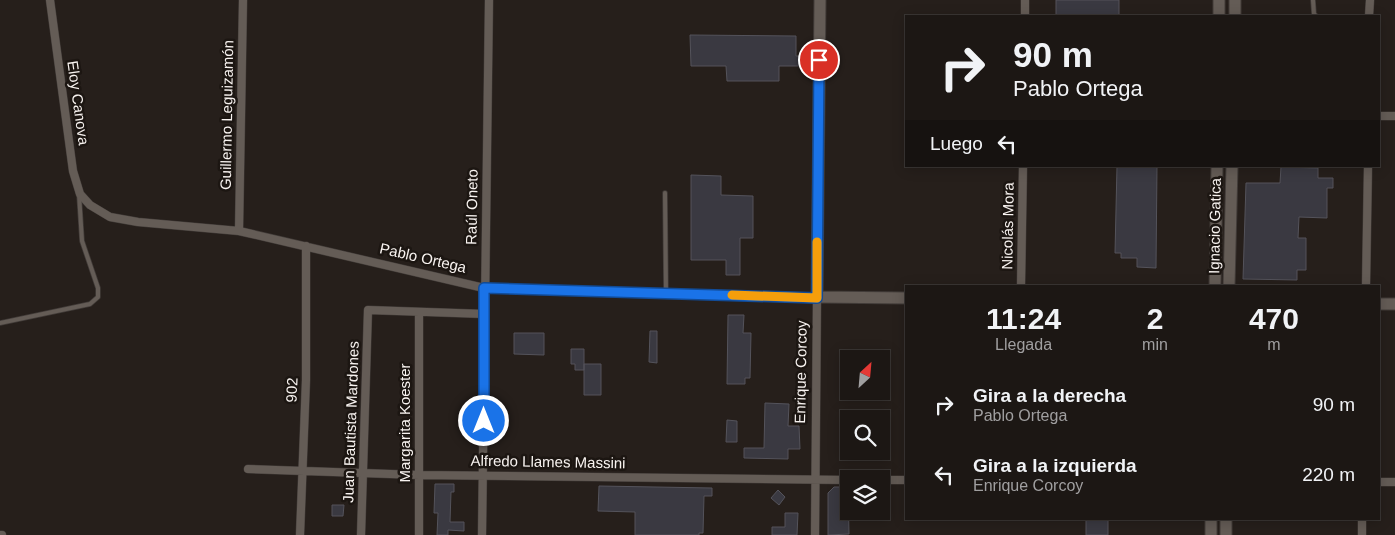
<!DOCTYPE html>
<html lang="es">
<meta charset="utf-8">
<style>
:root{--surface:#1c1714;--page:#25201d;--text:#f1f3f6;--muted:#a09fa0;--line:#3a3634}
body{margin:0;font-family:Arial,sans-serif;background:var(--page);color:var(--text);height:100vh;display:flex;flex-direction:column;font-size:19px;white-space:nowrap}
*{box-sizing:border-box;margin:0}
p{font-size:16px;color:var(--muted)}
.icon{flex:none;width:28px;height:28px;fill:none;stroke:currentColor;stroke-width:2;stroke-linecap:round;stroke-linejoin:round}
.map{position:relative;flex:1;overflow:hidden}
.panel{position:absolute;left:905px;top:285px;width:475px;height:235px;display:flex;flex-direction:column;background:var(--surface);border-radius:0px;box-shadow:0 2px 12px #0003,0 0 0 1px var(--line)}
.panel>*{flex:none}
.top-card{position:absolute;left:905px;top:15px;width:475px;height:152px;border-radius:0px;box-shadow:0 2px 12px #0003,0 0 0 1px var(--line);background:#1c1714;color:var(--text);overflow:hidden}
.needle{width:32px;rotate:26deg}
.tools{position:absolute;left:840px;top:350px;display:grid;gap:10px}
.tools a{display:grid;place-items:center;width:50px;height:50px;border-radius:0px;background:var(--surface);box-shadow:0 2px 12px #0003,0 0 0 1px var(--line);font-size:25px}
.pin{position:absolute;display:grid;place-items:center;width:42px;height:42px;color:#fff;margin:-21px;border:2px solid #fff;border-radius:50%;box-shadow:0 1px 5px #0007}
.me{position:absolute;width:55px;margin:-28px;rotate:0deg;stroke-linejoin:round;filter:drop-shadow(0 0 4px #0008)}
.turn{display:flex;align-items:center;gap:18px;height:105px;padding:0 25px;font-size:22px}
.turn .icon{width:65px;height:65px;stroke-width:2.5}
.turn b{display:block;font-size:35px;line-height:42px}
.then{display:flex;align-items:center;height:48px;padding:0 25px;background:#0003;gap:10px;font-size:19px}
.eta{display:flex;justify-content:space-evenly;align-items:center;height:85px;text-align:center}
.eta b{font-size:30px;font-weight:700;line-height:35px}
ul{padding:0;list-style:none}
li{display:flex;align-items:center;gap:15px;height:70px;padding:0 25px}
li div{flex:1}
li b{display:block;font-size:19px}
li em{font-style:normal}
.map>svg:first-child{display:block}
</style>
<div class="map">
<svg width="1395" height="535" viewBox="0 0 1395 535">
<rect width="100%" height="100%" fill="#261f1b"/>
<path fill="#3a3941" stroke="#54535b" d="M1056,0H1119V16H1056Z
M690,35L796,36V56H808V66H779V81H727L726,66H691Z
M1117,166H1157L1156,268L1137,267V258H1121V253H1115Z
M1281,167L1318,168V178H1333V188H1327V218L1299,217L1298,238H1306V270H1297V280L1243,279L1246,183H1280Z
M691,175L721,176V195L753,196V238H740V275H726V260H691Z
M728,315H744L743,333H751L750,378H745V384H727Z
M650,331H657V363L649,362Z
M514,333H544V355L514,354Z
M571,349H584V370H575V364H571Z
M584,364H601V395H584Z
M765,403L789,404L788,426H799L800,449H788V459L744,458V448H764Z
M727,420L737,421V442H726Z
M435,484H454V492H451L450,522H464V531L448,530V535H437L438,513H434Z
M599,486L712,488V496H704L703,533H699V535H635V512L598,511Z
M834,487H848L849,534L828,535V493Z
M778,490L785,497L779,505L771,498Z
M332,505H344L343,516H332Z
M785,513H798L797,535H772V527H785Z
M1086,519H1108V535H1086Z"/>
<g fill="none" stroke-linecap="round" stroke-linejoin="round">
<defs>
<path id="lane" d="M1313,0L1314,14L1316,16
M665,193L666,293
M0,323L90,304L98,297V288L82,241L79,194"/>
<path id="street" d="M50,0L73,171L80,194L90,205L110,217L138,222L239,231L484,288L817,297L815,535
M1025,16V0
M1369,16L1370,0
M1379,116H1395
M239,231L243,0
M1021,286L1023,166
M1366,286L1368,166
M248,469L419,475L849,480
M881,480H906
M1379,482H1395
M0,535H2
M300,535L306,380V246
M361,535L368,310L485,314
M419,535V312
M482,535L489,0
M1362,535V519"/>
<path id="secondary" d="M820,0L817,297L906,298
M1219,16V0
M1235,16V0
M1215,286L1217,166
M1229,286L1232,166
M1379,304H1395
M1211,535V519
M1226,535V519"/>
</defs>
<use href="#lane" stroke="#423c39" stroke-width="5.5"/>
<use href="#street" stroke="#423c39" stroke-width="9"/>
<use href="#secondary" stroke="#423c39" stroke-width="13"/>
<use href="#lane" stroke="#645c56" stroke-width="4"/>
<use href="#street" stroke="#645c56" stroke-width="8"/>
<use href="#secondary" stroke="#645c56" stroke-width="11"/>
</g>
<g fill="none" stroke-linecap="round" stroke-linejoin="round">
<defs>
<path id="route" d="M484,421V288L817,298L819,60"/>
</defs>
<use href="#route" stroke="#114b97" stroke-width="12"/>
<use href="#route" stroke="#1a73e8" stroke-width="9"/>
<path stroke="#f59e0b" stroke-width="9" d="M732,295L817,298V242"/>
</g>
<g text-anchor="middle" stroke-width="5" stroke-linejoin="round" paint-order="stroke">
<g font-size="15" fill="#f8f3f0" stroke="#1c1612">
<text transform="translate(78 103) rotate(82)" y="5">Eloy Canova</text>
<text transform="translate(227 115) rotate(-89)" y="5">Guillermo Leguizamón</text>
<text transform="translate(472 207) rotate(-89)" y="5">Raúl Oneto</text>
<text transform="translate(1008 226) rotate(-89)" y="5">Nicolás Mora</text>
<text transform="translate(1215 226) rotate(-89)" y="5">Ignacio Gatica</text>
<text transform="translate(423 258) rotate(13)" y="5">Pablo Ortega</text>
<text transform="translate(801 372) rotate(-89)" y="5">Enrique Corcoy</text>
<text transform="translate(292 390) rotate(-88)" y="5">902</text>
<text transform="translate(351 422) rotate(-88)" y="5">Juan Bautista Mardones</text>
<text transform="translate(405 423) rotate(-90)" y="5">Margarita Koester</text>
<text transform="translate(548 462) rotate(1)" y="5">Alfredo Llames Massini</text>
</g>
</g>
</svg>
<div class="tools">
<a><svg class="needle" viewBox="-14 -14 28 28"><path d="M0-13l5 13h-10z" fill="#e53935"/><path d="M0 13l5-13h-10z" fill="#a09fa0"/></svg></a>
<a><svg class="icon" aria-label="search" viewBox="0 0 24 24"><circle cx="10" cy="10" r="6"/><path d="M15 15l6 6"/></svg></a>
<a><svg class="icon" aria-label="layers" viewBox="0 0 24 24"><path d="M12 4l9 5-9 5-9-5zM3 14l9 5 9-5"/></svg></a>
</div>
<div class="pin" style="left:819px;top:60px;background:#d93025"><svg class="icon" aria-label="arrive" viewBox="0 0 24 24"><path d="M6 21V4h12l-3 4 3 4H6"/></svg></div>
<svg class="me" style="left:484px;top:421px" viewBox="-20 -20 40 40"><circle r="17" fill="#1a73e8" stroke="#fff" stroke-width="3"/><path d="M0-11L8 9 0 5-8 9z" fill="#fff"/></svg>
<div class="top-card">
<div class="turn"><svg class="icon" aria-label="right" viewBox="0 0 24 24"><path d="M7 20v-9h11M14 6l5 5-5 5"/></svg><div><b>90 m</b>Pablo Ortega</div></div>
<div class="then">Luego<svg class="icon" aria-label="left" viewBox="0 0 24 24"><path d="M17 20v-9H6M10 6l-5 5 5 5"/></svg></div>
</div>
<section class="panel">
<div class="eta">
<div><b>11:24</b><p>Llegada</p></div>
<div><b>2</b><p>min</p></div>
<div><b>470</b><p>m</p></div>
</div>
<ul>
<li><svg class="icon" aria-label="right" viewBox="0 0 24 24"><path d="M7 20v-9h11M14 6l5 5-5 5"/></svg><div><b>Gira a la derecha</b><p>Pablo Ortega</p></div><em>90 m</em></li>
<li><svg class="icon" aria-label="left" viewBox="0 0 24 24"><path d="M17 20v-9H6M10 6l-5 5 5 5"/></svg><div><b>Gira a la izquierda</b><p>Enrique Corcoy</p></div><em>220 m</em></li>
</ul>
</section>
</div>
